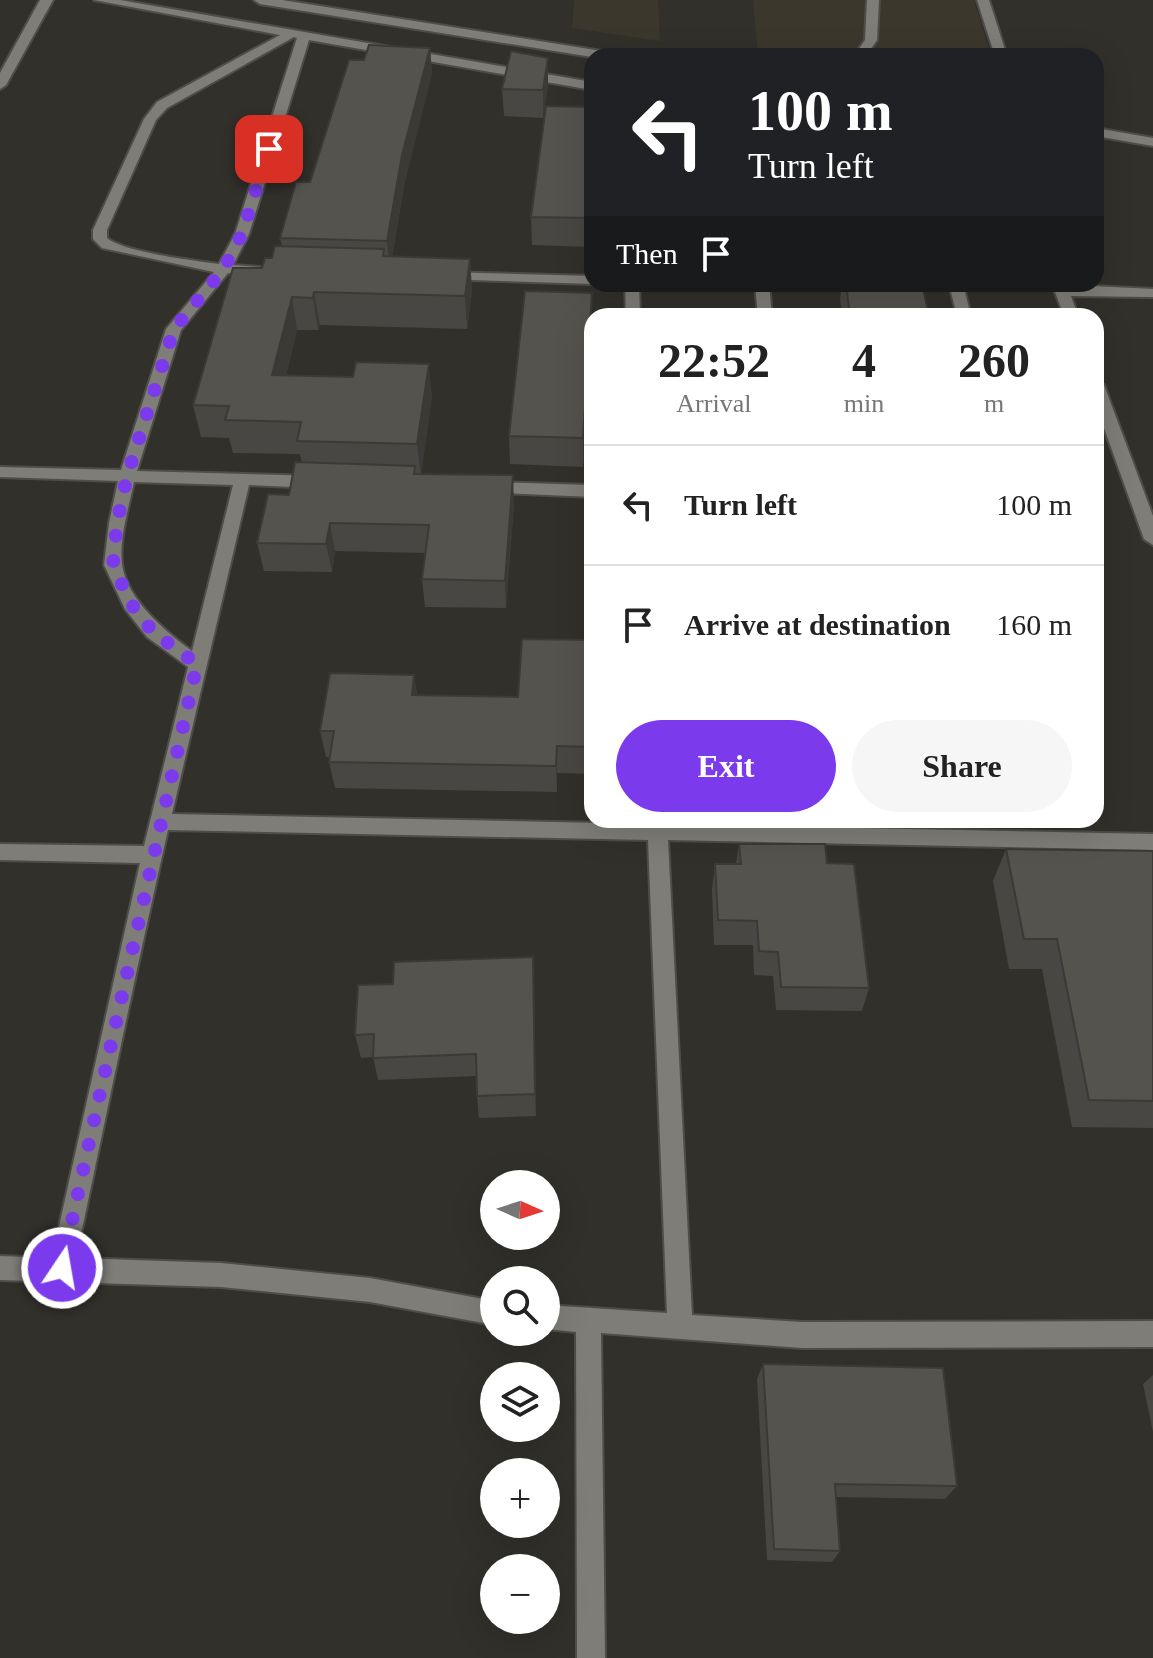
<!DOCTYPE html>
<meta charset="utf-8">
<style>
:root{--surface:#fff;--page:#f6f6f6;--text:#222;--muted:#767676;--line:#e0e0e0;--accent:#7c3aed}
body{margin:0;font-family:Georgia,serif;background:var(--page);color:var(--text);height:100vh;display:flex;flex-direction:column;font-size:30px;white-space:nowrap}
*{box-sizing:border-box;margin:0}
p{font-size:26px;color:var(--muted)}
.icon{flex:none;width:44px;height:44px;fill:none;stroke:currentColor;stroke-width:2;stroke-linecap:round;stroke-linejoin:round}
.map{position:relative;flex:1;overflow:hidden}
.sheet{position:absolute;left:584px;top:308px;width:520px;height:520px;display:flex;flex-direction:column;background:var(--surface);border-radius:24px;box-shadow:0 8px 32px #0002}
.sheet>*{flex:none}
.banner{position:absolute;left:584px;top:48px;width:520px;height:244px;border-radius:24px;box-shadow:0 8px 32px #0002;background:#202124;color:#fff;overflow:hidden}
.needle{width:52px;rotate:93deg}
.tools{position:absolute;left:480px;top:1170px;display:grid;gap:16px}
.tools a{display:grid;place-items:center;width:80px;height:80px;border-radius:50%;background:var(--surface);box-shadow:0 8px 32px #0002;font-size:40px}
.pin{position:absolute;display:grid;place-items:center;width:68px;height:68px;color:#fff;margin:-34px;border-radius:16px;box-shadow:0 4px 12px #0006}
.me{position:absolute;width:88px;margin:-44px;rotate:12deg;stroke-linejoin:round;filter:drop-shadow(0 0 6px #0008)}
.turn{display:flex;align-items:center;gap:28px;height:168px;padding:0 32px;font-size:36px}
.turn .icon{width:104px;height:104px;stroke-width:2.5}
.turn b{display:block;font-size:56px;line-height:68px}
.then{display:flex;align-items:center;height:76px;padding:0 32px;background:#0003;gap:16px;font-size:30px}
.eta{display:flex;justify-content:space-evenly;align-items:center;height:136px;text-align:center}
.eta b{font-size:48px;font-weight:700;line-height:56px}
.button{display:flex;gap:16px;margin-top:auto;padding:16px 32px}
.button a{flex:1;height:92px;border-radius:48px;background:var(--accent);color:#fff;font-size:32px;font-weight:700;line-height:92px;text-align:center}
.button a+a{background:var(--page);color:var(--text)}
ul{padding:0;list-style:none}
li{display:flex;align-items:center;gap:24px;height:120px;padding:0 32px;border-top:2px solid var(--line)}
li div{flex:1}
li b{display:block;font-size:30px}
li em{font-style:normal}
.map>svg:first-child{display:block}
</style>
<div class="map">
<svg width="1153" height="1658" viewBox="0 0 1153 1658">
<rect width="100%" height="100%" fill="#32302b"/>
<path fill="#3b372c" d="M574,0H658L660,41L572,28Z
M753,0H974L991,56H758Z"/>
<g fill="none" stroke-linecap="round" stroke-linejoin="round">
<defs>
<path id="lane" d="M867,0H879L877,40L866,56H854L865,40Z
M755,284H769L772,316H758Z
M949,284H963L971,316H957Z"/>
<path id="street" d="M40,0H53L6,85L0,89V73Z
M94,0H120L592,82V90L309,40L249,234L233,265L260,267L267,271L260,275L228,273L181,330L137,471L316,476L324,482L316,488L249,485L172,814L647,824V820H667V824L1153,834V850L668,840L692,1315L802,1322L1153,1321V1347L802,1348L601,1333L605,1658H577L576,1332L546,1329V1305L667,1313L648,840L168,830C136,970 106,1116 76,1258L221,1263L370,1278L494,1301V1325L370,1302L221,1287L0,1280V1256L52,1258L140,863L0,860V844L144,846L188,667L147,637L125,609L104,565L109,523L118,481L0,477V467L121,470L166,329L214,272L102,248L93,239V230L144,119L157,102L280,35ZM294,37L297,38L235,234L219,264C196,261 123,252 107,238V230L156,120L167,108ZM134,482L233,485L192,651C166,632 126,599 122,564C119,538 129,507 134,482Z
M977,0H989L1007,56H995Z
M444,272L592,276L593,284L439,279L437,276Z
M625,284H639L640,316H626Z
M1052,284L1153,289V297L1071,296L1078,316H1064Z
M1096,380L1104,385L1153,516V545L1144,539L1096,406Z
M488,482L592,485V497L482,492L480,488L482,484Z"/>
<path id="secondary" d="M254,0H282L608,52L614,56L592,57L260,4Z
M1096,128L1153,138V146L1096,136Z"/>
</defs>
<use href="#lane" stroke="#4f4d4a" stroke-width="4"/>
<use href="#street" stroke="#4f4d4a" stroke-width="4"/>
<use href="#secondary" stroke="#4f4d4a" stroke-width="4"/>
<use href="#lane" fill="#7f7d78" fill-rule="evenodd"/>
<use href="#street" fill="#7f7d78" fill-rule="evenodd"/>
<use href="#secondary" fill="#7f7d78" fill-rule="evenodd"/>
</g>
<path fill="#494743" d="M430,48L432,73L405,181L392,257L470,259L472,291L467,329L320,325L318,330H297L286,376L432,396L421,474L514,503L506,608L425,607L422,579L425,553L335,551L332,572L264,571L257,543L289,495L302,463L300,454L233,453L229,438L201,437L193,405L262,268L282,246L280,238L310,182L364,60Z
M548,58V85L543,118L504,116L502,89Z
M592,107V247L532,245L531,217Z
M842,284H922L929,316H842L840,299Z
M592,321L583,467L510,464L509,436Z
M592,640V774L557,773V792L335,788L329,762L330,757H326L320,731L414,675L417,695L518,697Z
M739,844L827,863L869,988L862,1011L776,1010L773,976L754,975L753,945H714L712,889L715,864H736Z
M1006,849L1153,851V1128L1072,1127L1042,969H1009L993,881Z
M534,981L536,1116L479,1118L477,1096V1076L378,1080L373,1057L361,1058L355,1035Z
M763,1364L957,1486L945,1499L836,1497L840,1551L832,1562L767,1560L757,1379Z
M1153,1375V1432L1143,1384Z"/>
<path fill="#3c3a37" d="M430,48L432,73L405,181L390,267L387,241L402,155Z
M548,58V85L543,118V90Z
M470,259L472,291L467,329L465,296Z
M314,292L320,325L318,330L313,298Z
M592,293V321L583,467V438Z
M292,297L297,330L278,408L272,375Z
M429,364L432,396L421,477L417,444Z
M513,475L514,503L506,608L505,581Z
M330,523L335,551L332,572L326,544Z
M414,675L418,702L412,695Z
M557,746V792L556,766Z
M533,957L534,981L536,1116L535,1094Z"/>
<path fill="#55534e" stroke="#3c3a37" stroke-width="2" d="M369,45L430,48L402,155L387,241L280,238L296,182H310L349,60H364Z
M511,51L548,58L543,90L502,89Z
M546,106L592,107V218L531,217Z
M275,246L384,249L383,256L470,259L465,296L314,292L313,298L292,297L272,375L353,377L356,362L429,364L417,444L297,441L301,422L225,420L229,406L193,405L233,268H262L265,258H272Z
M846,284H922L929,316H850Z
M525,291L592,293L583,438L509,436Z
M295,462L415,466L414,474L513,475L505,581L422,579L429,525L330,523L326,544L257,543L268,494L289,495Z
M522,639L592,640V747L557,746L556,766L329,762L334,731H320L330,673L414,675L412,695L518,697Z
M739,844H825L827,863L854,864L869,988L781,987L778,952L759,951L757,921L718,920L715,864H741Z
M1006,849L1153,851V1101L1089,1100L1057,939H1024Z
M533,957L535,1094L477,1096L476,1054L373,1058L374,1034L355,1035L358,985L393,984L394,962Z
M763,1364L943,1368L957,1486L835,1484L840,1551L774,1549Z"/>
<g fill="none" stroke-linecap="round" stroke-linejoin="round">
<path stroke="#7c3aed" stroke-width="14" stroke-dasharray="0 25.2" d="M62,1268C105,1066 152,866 197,664L153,632L131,604L113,565L117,523L127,476L174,329L223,270L242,234L269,149"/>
</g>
</svg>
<div class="tools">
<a><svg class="needle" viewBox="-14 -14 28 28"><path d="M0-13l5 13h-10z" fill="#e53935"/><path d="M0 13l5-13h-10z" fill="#767676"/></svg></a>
<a><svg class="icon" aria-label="search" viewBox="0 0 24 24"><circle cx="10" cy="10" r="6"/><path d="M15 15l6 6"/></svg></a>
<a><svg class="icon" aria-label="layers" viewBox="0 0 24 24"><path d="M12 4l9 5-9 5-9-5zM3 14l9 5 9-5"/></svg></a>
<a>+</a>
<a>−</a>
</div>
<div class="pin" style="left:269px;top:149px;background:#d93025"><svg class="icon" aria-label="arrive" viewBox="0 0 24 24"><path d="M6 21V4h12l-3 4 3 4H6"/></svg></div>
<svg class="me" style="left:62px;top:1268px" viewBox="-20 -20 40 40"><circle r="17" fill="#7c3aed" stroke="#fff" stroke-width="3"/><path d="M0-11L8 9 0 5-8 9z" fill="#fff"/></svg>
<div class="banner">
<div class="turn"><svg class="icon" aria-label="left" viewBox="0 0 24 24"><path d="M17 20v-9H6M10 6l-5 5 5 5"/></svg><div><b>100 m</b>Turn left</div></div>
<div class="then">Then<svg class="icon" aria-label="arrive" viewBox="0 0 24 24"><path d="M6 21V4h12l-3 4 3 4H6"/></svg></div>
</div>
<section class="sheet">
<div class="eta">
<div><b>22:52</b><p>Arrival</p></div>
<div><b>4</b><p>min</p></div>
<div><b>260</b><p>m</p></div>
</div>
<ul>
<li><svg class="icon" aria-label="left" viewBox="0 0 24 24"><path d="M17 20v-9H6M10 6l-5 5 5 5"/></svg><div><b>Turn left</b></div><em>100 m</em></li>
<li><svg class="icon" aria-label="arrive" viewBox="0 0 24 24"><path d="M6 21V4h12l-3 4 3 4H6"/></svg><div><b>Arrive at destination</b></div><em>160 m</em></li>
</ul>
<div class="button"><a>Exit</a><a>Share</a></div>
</section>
</div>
